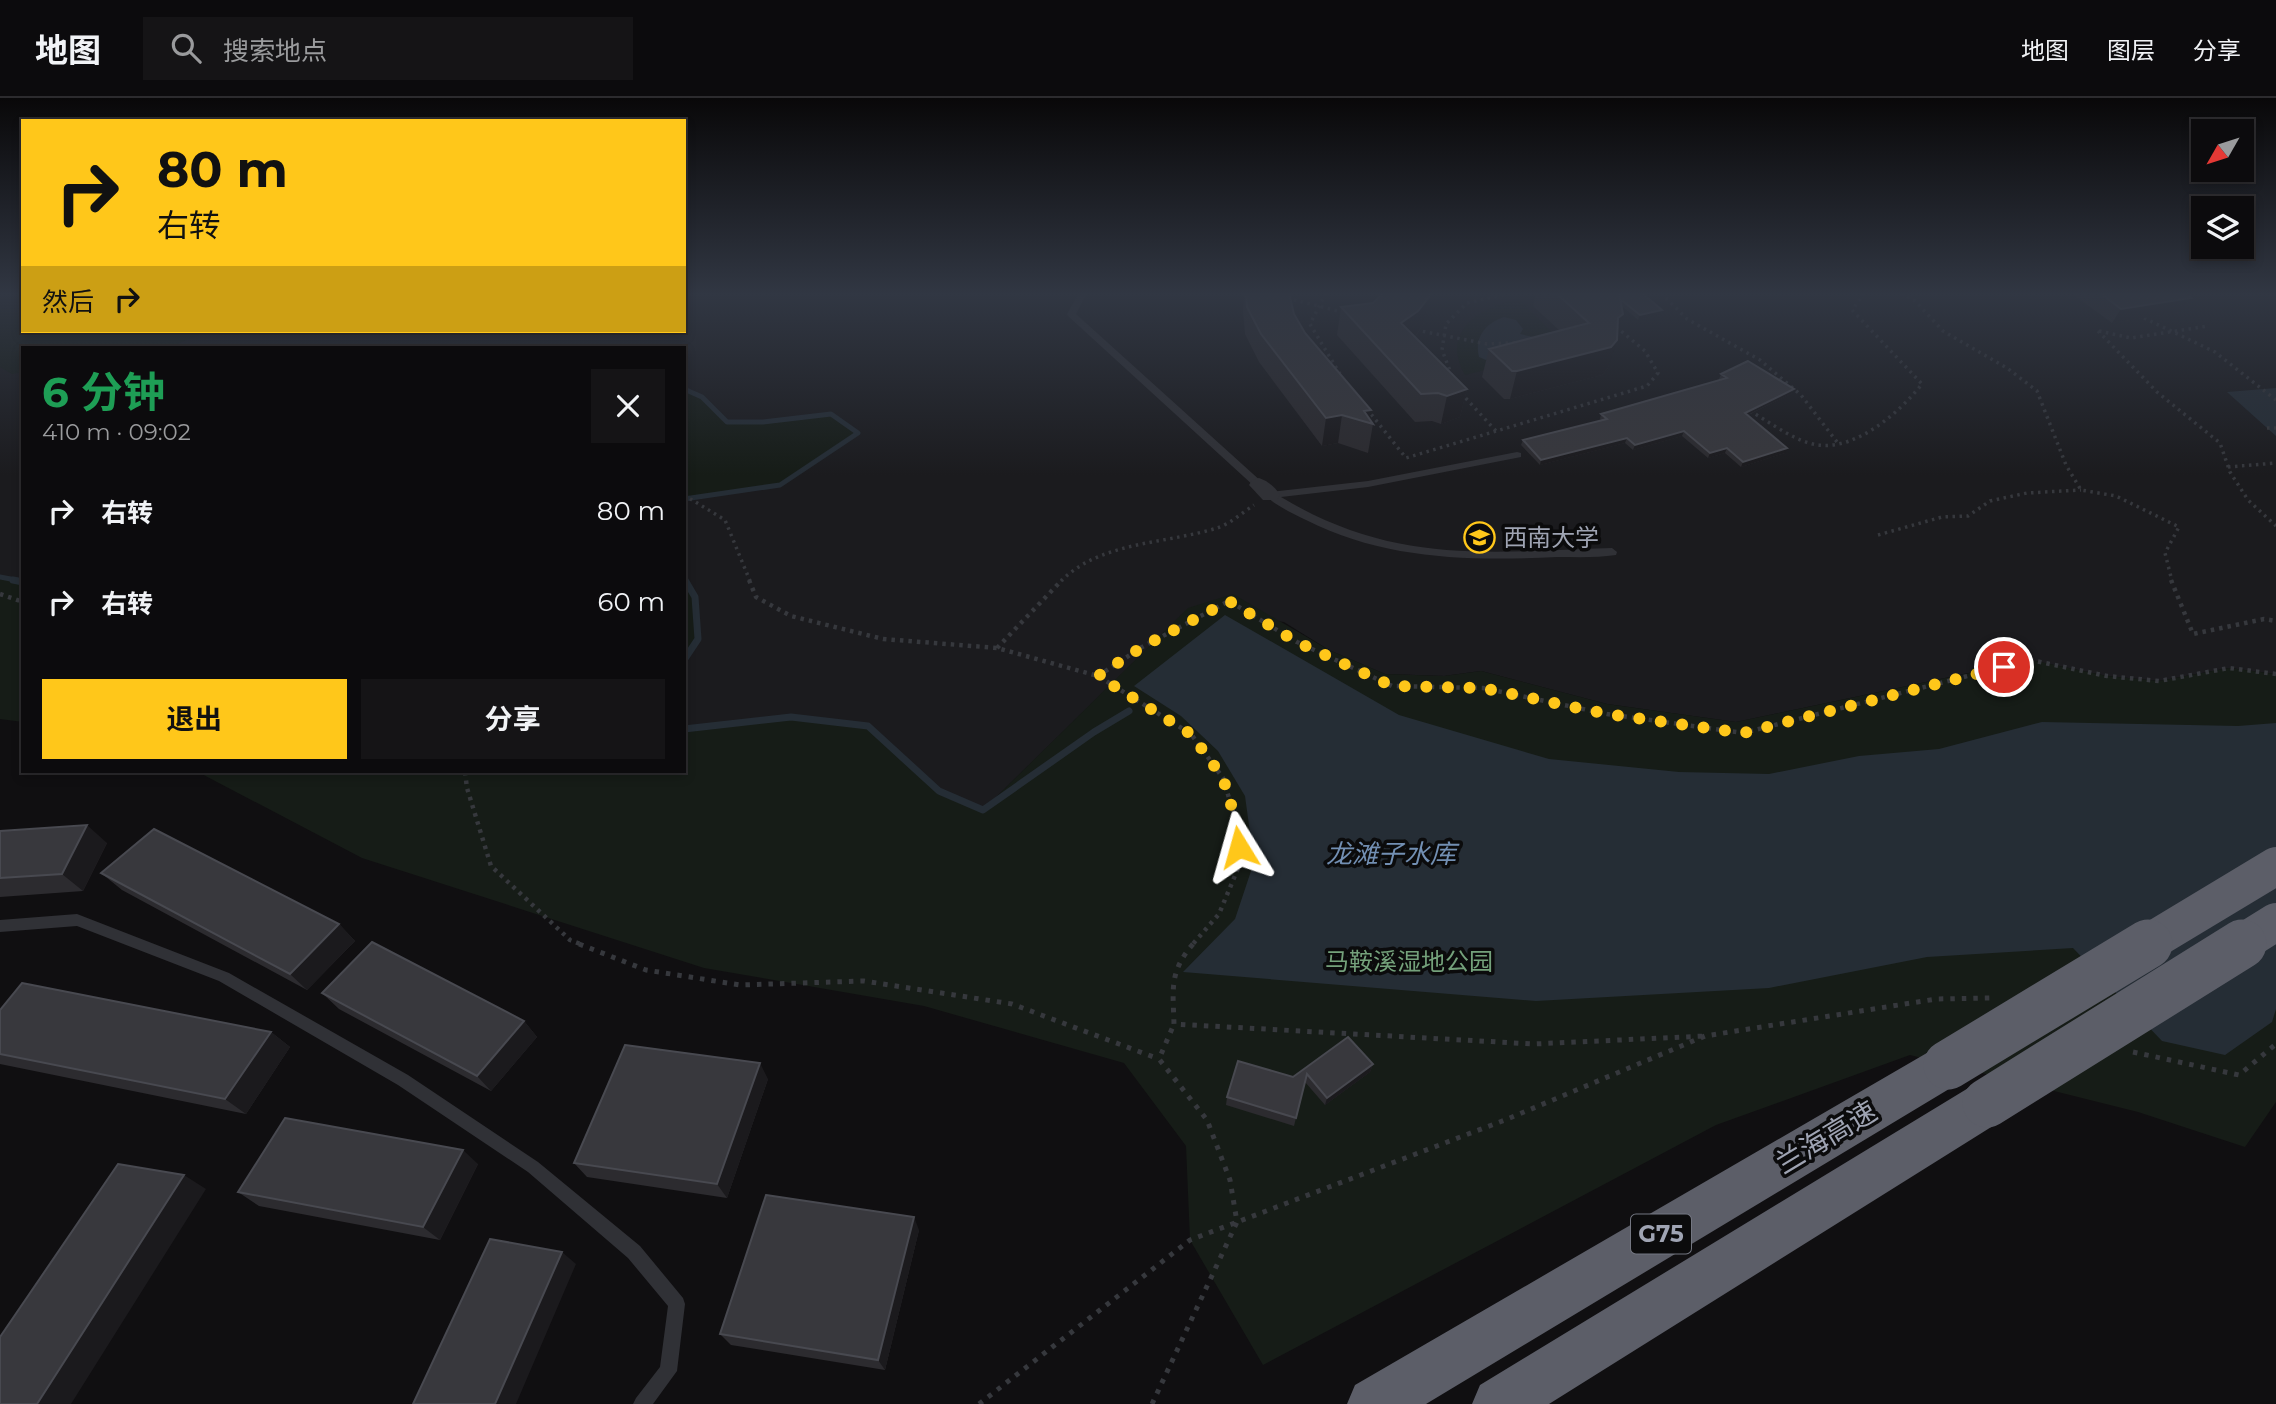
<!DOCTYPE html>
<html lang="zh">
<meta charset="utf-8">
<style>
:root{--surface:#0c0b0d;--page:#151416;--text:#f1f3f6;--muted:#9a9b9d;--line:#2c2b2e;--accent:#ffc71a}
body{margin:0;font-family:Montserrat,"Noto Sans SC",sans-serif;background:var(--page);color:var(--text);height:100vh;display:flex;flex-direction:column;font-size:26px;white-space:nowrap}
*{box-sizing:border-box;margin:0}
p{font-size:23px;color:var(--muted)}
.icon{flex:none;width:38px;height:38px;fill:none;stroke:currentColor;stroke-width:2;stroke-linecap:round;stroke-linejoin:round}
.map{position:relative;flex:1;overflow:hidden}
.drawer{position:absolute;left:21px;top:248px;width:665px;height:427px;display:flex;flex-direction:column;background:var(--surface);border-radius:0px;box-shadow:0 4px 10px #0003,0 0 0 2px var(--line)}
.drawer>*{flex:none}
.hud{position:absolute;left:21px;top:21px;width:665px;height:214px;border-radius:0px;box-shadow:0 4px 10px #0003,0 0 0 2px var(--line);background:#ffc71a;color:#111;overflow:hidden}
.needle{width:46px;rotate:231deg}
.tools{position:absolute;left:2191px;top:21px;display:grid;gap:14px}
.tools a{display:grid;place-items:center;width:63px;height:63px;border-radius:0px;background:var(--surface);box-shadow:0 4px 10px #0003,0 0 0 2px var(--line);font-size:35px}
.pin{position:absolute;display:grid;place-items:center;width:60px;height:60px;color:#fff;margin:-30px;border:4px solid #fff;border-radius:50%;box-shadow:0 2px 7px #0007}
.me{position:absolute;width:77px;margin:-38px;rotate:352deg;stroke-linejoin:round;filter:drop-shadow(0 0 5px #0008)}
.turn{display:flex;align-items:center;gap:24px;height:147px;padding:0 21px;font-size:32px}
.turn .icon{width:91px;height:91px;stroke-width:2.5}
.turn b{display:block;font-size:49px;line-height:60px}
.then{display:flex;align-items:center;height:66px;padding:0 21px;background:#0003;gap:14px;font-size:26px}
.round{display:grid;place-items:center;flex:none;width:74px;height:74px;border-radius:0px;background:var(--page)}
.head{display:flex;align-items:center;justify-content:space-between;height:119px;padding:0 21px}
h1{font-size:42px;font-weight:700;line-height:52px;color:#1e9e55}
.button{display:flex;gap:14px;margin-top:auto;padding:14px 21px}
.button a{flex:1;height:80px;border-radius:0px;background:var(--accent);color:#111;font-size:28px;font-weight:700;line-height:80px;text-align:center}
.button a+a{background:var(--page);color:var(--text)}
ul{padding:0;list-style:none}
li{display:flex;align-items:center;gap:21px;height:91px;padding:0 21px}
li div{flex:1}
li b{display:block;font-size:26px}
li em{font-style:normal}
header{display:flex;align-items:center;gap:42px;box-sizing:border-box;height:98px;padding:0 35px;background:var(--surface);border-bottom:2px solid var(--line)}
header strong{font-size:33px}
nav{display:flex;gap:38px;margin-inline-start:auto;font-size:24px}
.search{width:490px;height:63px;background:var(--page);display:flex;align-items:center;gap:18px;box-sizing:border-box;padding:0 24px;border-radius:0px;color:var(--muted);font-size:26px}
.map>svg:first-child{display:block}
</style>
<header>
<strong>地图</strong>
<div class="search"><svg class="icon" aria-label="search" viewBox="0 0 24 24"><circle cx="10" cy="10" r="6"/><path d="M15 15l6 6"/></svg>搜索地点</div>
<nav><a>地图</a><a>图层</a><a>分享</a></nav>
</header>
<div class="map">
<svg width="2276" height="1306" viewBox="0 0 2276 1306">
<rect width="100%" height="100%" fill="#100f11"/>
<path fill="#1b1b1e" d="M14,195H23V233H684V195H2276V576L2229,570L2159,583L2107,578L2030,562L1736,624L1607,606L1481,573L1444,578L1385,576L1329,552L1284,524L1188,511L983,712L939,693L867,628L791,619L684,631V562L698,541L695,499L684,480V401L780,387L857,335L831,316L763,324H727L708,304L692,292L684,291V250H23V484L0,479V236Z"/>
<path fill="#161c17" d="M0,195H23V233H209L167,250H23V274L12,276L0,269Z
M1518,201L1564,246L1557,254L1465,277C1440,233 1479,210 1518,201Z
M684,291C702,293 715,312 727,324H763L831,316L858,335L780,387L684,401Z
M0,479L23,484V624L0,621Z
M684,480L695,499L698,541L684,562Z
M1233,496L1329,552L1385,576L1444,578L1481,573L1607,606L1736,624L2031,562L2107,578L2159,583L2229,570L2276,576V1004L2245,1049L2138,1014L1910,957L1716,1027L1263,1267L1190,1142L1186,1048L1124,965L924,908L704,870L362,760L198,674H684V631L791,619L868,628L939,693L983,712L1188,510Z"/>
<path fill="#252d35" d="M1504,219L1516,222L1523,231L1520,236L1538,240L1486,262L1479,259C1474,239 1486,225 1504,219Z
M2276,290V338L2227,294Z
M1225,517L1399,617L1549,661L1679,674L1769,676L1859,658L1939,651L2042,624L2238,628L2276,625V911L2272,924L2225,957L2162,943L2073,850L1927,859L1769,890L1536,903L1183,874L1235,821L1254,764L1245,698L1218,653L1181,618L1134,588Z"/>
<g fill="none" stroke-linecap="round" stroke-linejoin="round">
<path stroke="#252d35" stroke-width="5" d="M684,291L702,299L727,324H763L831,316L858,335L780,387L684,401
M0,479L21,483
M684,480L686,483"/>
<path stroke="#252d35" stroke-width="7" d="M13,482L23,484
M684,562L698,541L695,499L685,482
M684,631L791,619L868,628L939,693L983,712L1094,634L1129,613"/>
<path stroke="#36383d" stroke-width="3.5" stroke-dasharray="2.5 4.5" stroke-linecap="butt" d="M1326,195L1310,226L1340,276
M1661,195L1687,221L1760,262L1801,297L1837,344
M1901,195L1915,203L1943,233L2007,270L2037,293L2066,367L2081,392L2116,398L2179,429L2165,455L2172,483
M1287,200L1346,215
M2144,220L2215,254L2276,302
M1416,232L1487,246L1525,244
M2098,233L2157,294L2220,345L2230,374L2248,402L2276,428
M2099,233L2131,240L2208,228
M1452,278L1442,252L1446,226L1467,205L1511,195
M1461,295L1496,333
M1367,311L1406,360L1647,288L1658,275L1645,253L1614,227
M1750,313C1770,324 1795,344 1818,347C1857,352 1900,314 1922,286L1852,212L1863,197L1860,195
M2267,330H2276
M2228,369L2276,365
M684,397L725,422L750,483
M1878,437L1942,419L1968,418L1990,403L2027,395L2081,392
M1061,483C1101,443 1166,446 1217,430C1230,426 1243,414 1254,407"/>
<path stroke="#36383d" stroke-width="4.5" stroke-dasharray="3.5 5" stroke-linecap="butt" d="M749,482L756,499L791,518L883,541L997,550L1098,578L1191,636L1223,680L1238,730L1239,768L1219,816L1192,847
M2171,482L2193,536L2264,521L2276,523
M0,496L23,504
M997,550L1062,482
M1098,578L1142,549L1229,503L1297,544L1392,588L1483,590L1607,616L1743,635L2031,562L2107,578L2159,583L2229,570L2276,576
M465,674L467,690L491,768L570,842L583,847"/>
<path stroke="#36383d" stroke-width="5" stroke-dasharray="4.5 7" stroke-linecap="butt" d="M579,846L646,872L740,887L864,883L1012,906L1159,961
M1193,846C1169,874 1173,891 1174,926L1534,946L1705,938
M2133,954L2239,977L2276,946
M979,1306L1190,1142L1505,1022L1705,938L1936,901L1991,900
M1152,1306L1237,1124L1230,1082L1207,1022L1159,961L1174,926"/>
<path fill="#303136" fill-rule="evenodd" d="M1079,195H1087L1076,216L1263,385V389H1255L1068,218L1067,216Z
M1517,354L1521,355V359L1368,389L1281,399C1394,467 1487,454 1612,450L1617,454L1616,457C1597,460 1576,459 1557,459C1470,463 1385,462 1306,422C1292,415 1276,408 1265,397L1270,394L1368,383Z
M77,816L229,875L408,977L538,1064L640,1148L683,1200L685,1206L677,1273L653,1306H633L636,1300L660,1269L668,1208L628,1160L528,1074L398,987L219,883L77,828L0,834V822Z"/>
<path fill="#303136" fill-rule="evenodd" d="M1259,380C1268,383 1275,389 1280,397L1277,402H1263L1249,387L1252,382Z"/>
<path fill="#5c5e68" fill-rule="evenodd" d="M1948,945L1964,952L1971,967L1964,982L1426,1306H1347L1355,1287L1932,952Z
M1987,982L2004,989L2011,1005L2004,1021L1549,1306H1472L1480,1287L1970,989Z"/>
<path stroke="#5c5e68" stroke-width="38" d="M2145,847L2276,768
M2239,847L2276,824"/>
<path stroke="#5c5e68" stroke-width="49" d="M1948,967L2148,846
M1987,1005L2242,846"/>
</g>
<path fill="#2c2b2f" d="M1244,195H1289L1294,216L1305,235L1373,326L1368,355L1338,345L1322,348L1259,264L1245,236L1243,213Z
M1373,195H1451L1430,200L1423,227L1415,239L1467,291L1460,319L1441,326L1432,323L1415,324L1337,237L1341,209L1373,205L1380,199Z
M1536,195H1642L1662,212L1661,217L1638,222L1622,208L1617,234L1608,270L1602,277L1510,301H1504L1482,279L1489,251L1559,232L1533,208Z
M2071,195H2184L2191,200L2181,214L2112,225Z
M1721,276L1794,291L1791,296L1748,317L1785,355L1741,369L1725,355L1708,360L1682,338L1633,352L1625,345L1540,367L1521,347L1523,342L1601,322L1600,321L1601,316L1720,282L1719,281Z
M0,733L107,745L83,793L0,799Z
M101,775L339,826L355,843L307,892L122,792Z
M322,895L524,923L537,939L491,993L339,911Z
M0,912L271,934L290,949L246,1016L0,966Z
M1373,966L1370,974L1325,1007L1305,984L1294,1028L1226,1007L1227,999L1293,979Z
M768,981L727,1100L587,1079L574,1065Z
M478,1066L440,1142L259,1108L238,1094Z
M919,1132L885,1272L731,1247L720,1236Z"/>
<path fill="#1b1a1d" d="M1425,195H1451L1430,200L1423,227L1413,241L1401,225Z
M2191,200L2181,214L2112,225L2121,211Z
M1662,212L1661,217L1638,222L1640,217Z
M1623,216L1614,244L1618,220Z
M1617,242L1608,270L1602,277L1510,301L1517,273Z
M1467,291L1460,319L1441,326L1447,298Z
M1794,291L1791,296L1743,319L1745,315Z
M1371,312L1369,325L1364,313Z
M1342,317L1338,345L1322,348L1326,320Z
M1684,333L1682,338L1633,352L1635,347Z
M1627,340L1625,345L1540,367L1541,362Z
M1727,350L1725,355L1708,360L1710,355Z
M1787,350L1785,355L1741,369L1743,364Z
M87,727L107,745L83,793L62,776Z
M339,826L355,843L307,892L290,876Z
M524,923L537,939L491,993L477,978Z
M271,934L290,949L246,1016L225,1001Z
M760,965L768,981L727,1100L717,1086Z
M1373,966L1370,974L1325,1007L1327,1000Z
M463,1052L478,1066L440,1142L423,1129Z
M184,1077L206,1091L71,1306H37Z
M914,1119L919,1132L885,1272L878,1262Z
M562,1154L576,1166L516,1306H495Z"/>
<path fill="#38383d" stroke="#484950" stroke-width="2" d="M1246,195H1289L1294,216L1305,235L1371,312L1364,313L1373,326L1342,317L1326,320L1261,236L1247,209Z
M1384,195H1430L1429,199L1418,213L1401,225L1467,291L1447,298L1438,295L1421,296L1341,209L1373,205Z
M1556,195H1619L1623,216L1618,220L1617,242L1611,249L1517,273H1512L1489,251L1589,225Z
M1619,195H1642L1662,212L1640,217L1620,201Z
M2100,195H2184L2191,200L2121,211Z
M1748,263L1794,291L1745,315L1787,350L1743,364L1727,350L1710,355L1684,333L1635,347L1627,340L1541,362L1523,342L1607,321L1601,316L1727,280L1721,276Z
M87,727L62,776L0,780V733Z
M154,731L339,826L290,876L101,775Z
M372,844L524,923L477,978L322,895Z
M22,885L271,934L225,1001L0,956V912Z
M1348,939L1373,966L1327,1000L1307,976L1296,1020L1227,999L1238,963L1293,979Z
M625,947L760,965L717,1086L574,1065Z
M285,1020L463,1052L423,1129L238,1094Z
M118,1066L184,1077L37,1306H0V1239Z
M766,1097L914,1119L878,1262L720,1236Z
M490,1141L562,1154L495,1306H413Z"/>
<linearGradient id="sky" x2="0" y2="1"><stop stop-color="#090809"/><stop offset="0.52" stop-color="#313743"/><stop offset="1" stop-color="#313743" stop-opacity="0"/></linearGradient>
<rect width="2276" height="377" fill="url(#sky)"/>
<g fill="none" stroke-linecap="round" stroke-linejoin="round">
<path stroke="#ffc71a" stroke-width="12" stroke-dasharray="0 21.6" d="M1239,749L1238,730L1223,680L1191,636L1098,578L1142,549L1229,503L1297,544L1392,588L1483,590L1607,616L1743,635L2004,569"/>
</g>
<defs>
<symbol id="university-ring" viewBox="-11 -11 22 22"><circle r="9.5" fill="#0b0b0c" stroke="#ffc71a" stroke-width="1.5"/><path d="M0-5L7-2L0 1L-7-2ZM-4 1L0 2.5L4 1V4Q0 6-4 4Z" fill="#ffc71a"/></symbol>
</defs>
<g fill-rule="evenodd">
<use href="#university-ring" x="1462" y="422" width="35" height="35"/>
</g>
<g text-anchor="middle" stroke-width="7" stroke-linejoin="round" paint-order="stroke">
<rect fill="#0b0b0c" stroke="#737681" stroke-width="2" x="1631" y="1116.5" width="60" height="39" rx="5"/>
<g font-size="23" font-weight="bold" fill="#9fa4b3">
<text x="1661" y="1144">G75</text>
</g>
<g font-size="24" fill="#9fa4b3" stroke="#0b0b0c" text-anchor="start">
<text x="1503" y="448">西南大学</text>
</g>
<g font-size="24" fill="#74a17b" stroke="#0b0b0c">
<text x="1409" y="872">马鞍溪湿地公园</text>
</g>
<g font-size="26" font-style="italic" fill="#728fb3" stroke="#0b0b0c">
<text x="1391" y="765">龙滩子水库</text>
</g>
<g font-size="28" fill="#9fa4b3" stroke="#0b0b0c">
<text transform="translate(1826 1039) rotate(-31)" y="10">兰海高速</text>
</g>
</g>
</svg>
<div class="tools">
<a><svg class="needle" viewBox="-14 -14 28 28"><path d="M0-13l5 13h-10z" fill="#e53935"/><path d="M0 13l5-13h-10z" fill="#9a9b9d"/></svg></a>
<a><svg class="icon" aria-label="layers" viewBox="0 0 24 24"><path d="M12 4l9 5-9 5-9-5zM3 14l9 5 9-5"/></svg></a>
</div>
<div class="pin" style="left:2004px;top:569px;background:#d93025"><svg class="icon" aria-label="arrive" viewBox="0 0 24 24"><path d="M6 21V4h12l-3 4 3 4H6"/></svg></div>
<svg class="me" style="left:1239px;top:749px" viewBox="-20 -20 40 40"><path d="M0-17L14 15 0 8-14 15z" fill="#ffc71a" stroke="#fff" stroke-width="4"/></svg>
<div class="hud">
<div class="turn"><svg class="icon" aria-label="right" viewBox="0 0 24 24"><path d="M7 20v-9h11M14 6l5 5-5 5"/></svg><div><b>80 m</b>右转</div></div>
<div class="then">然后<svg class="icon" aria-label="right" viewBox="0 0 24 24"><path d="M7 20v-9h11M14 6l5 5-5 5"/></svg></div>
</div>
<section class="drawer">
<div class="head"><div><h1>6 分钟</h1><p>410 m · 09:02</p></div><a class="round"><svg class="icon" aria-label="close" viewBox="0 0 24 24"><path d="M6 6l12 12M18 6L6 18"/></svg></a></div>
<ul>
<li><svg class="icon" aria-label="right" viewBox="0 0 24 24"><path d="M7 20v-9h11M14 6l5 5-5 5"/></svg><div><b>右转</b></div><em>80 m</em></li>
<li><svg class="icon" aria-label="right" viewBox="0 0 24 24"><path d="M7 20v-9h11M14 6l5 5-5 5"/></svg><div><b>右转</b></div><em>60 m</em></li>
</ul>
<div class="button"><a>退出</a><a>分享</a></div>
</section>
</div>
